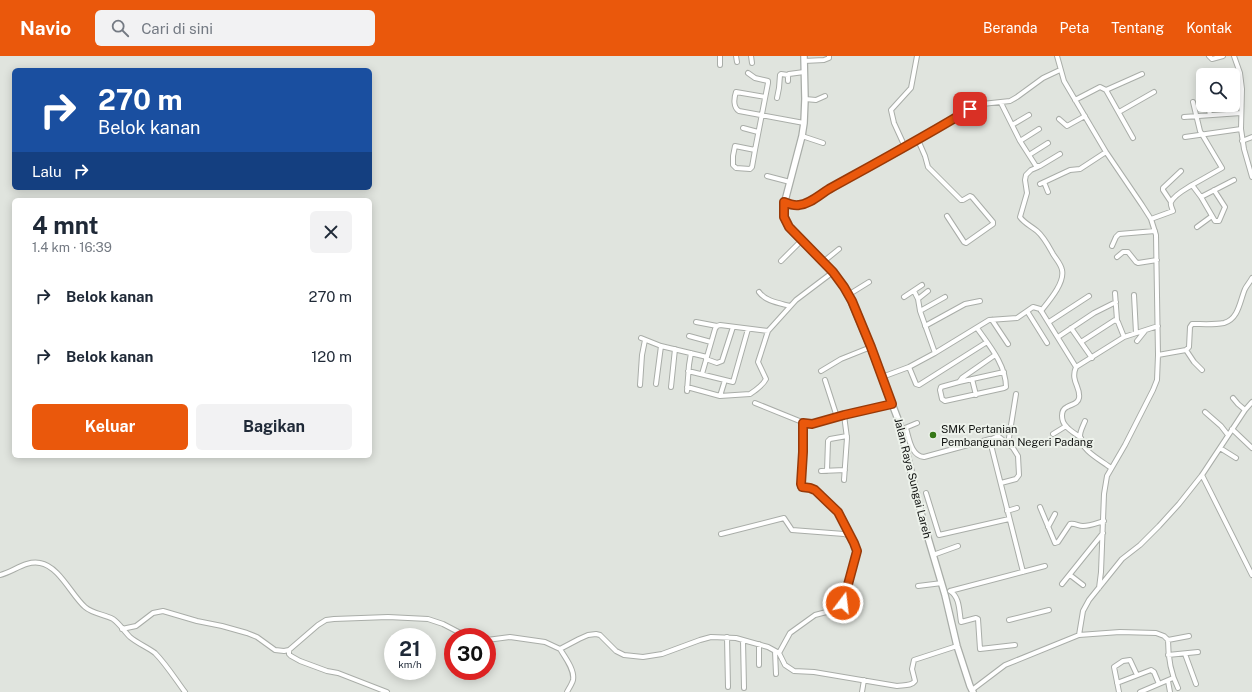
<!DOCTYPE html>
<html lang="id">
<meta charset="utf-8">
<style>
:root{--surface:#fff;--page:#f2f2f3;--text:#1f2937;--muted:#747a83;--accent:#ea580c}
body{margin:0;font-family:"Public Sans",sans-serif;background:var(--page);color:var(--text);height:100vh;display:flex;flex-direction:column;font-size:15px;white-space:nowrap}
*{box-sizing:border-box;margin:0}
p{font-size:13px;color:var(--muted)}
.icon{flex:none;width:22px;height:22px;fill:none;stroke:currentColor;stroke-width:2;stroke-linecap:round;stroke-linejoin:round}
.map{position:relative;flex:1;overflow:hidden}
.sheet{position:absolute;left:12px;top:142px;width:360px;height:260px;display:flex;flex-direction:column;background:var(--surface);border-radius:6px;box-shadow:0 2px 10px #0003}
.sheet>*{flex:none}
.hud{position:absolute;left:12px;top:12px;width:360px;height:122px;border-radius:6px;box-shadow:0 2px 10px #0003;background:#1a4fa0;color:#fff;overflow:hidden}
.controls{position:absolute;left:1196px;top:12px;display:grid;gap:8px}
.controls a{display:grid;place-items:center;width:44px;height:44px;border-radius:6px;background:var(--surface);box-shadow:0 2px 10px #0003;font-size:20px}
.speed{position:absolute;left:384px;top:572px;display:flex;gap:8px;font-size:20px;font-weight:700;text-align:center}
.speed>*{display:grid;place-content:center;width:52px;height:52px;border-radius:50%;background:var(--surface);box-shadow:0 2px 10px #0003;line-height:1}
.speed small{font-size:10px;font-weight:400}
.speed .limit{border:6px solid #d22;background:#fff;color:#111}
.pin{position:absolute;display:grid;place-items:center;width:34px;height:34px;color:#fff;margin:-17px;border-radius:8px;box-shadow:0 2px 6px #0006}
.me{position:absolute;width:44px;margin:-22px;rotate:15deg;stroke-linejoin:round;filter:drop-shadow(0 0 3px #0008)}
.turn{display:flex;align-items:center;gap:14px;height:84px;padding:0 20px;font-size:18px}
.turn .icon{width:52px;height:52px;stroke-width:2.5}
.turn b{display:block;font-size:28px;line-height:34px}
.then{display:flex;align-items:center;height:38px;padding:0 20px;background:#0003;gap:8px;font-size:15px}
.round{display:grid;place-items:center;flex:none;width:42px;height:42px;border-radius:6px;background:var(--page)}
.summary{display:flex;align-items:center;justify-content:space-between;height:68px;padding:0 20px}
h1{font-size:24px;font-weight:700;line-height:30px}
.button{display:flex;gap:8px;margin-top:auto;padding:8px 20px}
.button a{flex:1;height:46px;border-radius:6px;background:var(--accent);color:#fff;font-size:16px;font-weight:700;line-height:46px;text-align:center}
.button a+a{background:var(--page);color:var(--text)}
ul{padding:0;list-style:none}
li{display:flex;align-items:center;gap:12px;height:60px;padding:0 20px}
li div{flex:1}
li b{display:block;font-size:15px}
li em{font-style:normal}
header{display:flex;align-items:center;gap:24px;box-sizing:border-box;height:56px;padding:0 20px;background:var(--accent);color:#fff}
header strong{font-size:19px}
nav{display:flex;gap:22px;margin-inline-start:auto;font-size:14px}
.search{width:280px;height:36px;background:var(--page);display:flex;align-items:center;gap:10px;box-sizing:border-box;padding:0 14px;border-radius:6px;color:var(--muted);font-size:15px}
.map>svg:first-child{display:block}
</style>
<header>
<strong>Navio</strong>
<div class="search"><svg class="icon" aria-label="search" viewBox="0 0 24 24"><circle cx="10" cy="10" r="6"/><path d="M15 15l6 6"/></svg>Cari di sini</div>
<nav><a>Beranda</a><a>Peta</a><a>Tentang</a><a>Kontak</a></nav>
</header>
<div class="map">
<svg width="1252" height="636" viewBox="0 0 1252 636">
<rect width="100%" height="100%" fill="#e0e4de"/>
<g fill="none" stroke-linecap="round" stroke-linejoin="round">
<defs>
<path id="street" d="M736,0L737,6
M751,0L752,7
M1057,0L1064,25L1106,96L1142,149L1151,163L1156,179L1158,299L1157,324L1153,334L1125,389L1107,420L1104,438L1101,516L1099,532
M1209,0L1212,3L1223,0
M1234,0L1240,17L1242,33L1241,73L1244,93L1252,121
M804,5L824,4L829,2V0
M720,9V0
M748,17L755,22L768,25V27L755,94L752,111L750,113L736,112L733,109V100L735,90L755,94
M788,25V20L789,18L804,16
M1106,34L1133,82
M1233,35L1242,33
M765,41L736,36C734,42 733,51 739,55L804,67
M777,42L779,32L780,19L781,18L788,19
M805,43L816,44L825,40
M1075,44L1100,31L1106,34L1142,18
M1193,46L1200,75L1222,112L1192,129L1201,141L1234,124
M1001,47L1020,85L1036,110H1040L1060,98
M1208,49L1210,59
M1119,56L1154,36
M1184,61L1241,57
M1059,63L1067,70L1085,60
M1012,69L1029,59
M743,72L758,76
M802,80L823,87
M1185,81L1241,73
M918,84L925,100L928,111L961,144H963L970,140L972,141L993,166V168L966,187L964,186L947,160
M1020,85L1039,73
M1242,85L1252,81
M905,91L894,67L891,54L911,32L917,0
M1029,99L1048,87
M1038,111L1031,114L1026,119L1025,124L1027,137L1020,161C1024,167 1031,170 1037,175C1044,181 1048,189 1053,198C1056,203 1061,208 1062,214C1065,227 1049,245 1041,255
M767,120L790,126
M1044,126L1048,136
M1040,128L1070,114L1080,113L1106,96
M1201,141L1215,165H1219L1225,151L1214,134
M784,146L791,149L799,150L808,146L828,134L934,75L976,50L982,48L1010,45L1017,41L1043,22L1060,14
M1171,146L1163,134V132L1181,115
M1151,163L1173,155C1172,152 1170,149 1171,146C1175,138 1186,133 1192,129
M1197,171L1212,160
M1112,190L1116,181L1119,178L1155,175
M1117,201L1123,196H1128L1136,206L1138,207L1157,204
M781,205L802,184
M823,206L839,193
M914,235L918,243L920,255L935,297
M759,236C765,245 779,247 790,250
M1115,237L1117,264
M848,239L869,226
M1134,239L1136,277
M904,241L922,229
M918,243L928,235
M920,255L945,241
M1027,255L1047,287
M992,264L1008,288
M696,266L717,270
M1049,266L1089,240
M925,270L965,248L980,245
M977,272C989,289 1006,309 1006,331L1004,332L945,345L942,343L940,334L941,331L959,326L1004,316
M1071,272L1092,302
M689,280L711,286
M1058,281L1094,257L1116,246
M641,282L661,290L707,301
M1137,285L1145,275
M1081,286L1115,264L1118,266L1124,281
M1186,294L1194,306L1202,314
M1158,299L1186,294L1189,291L1190,271L1192,268C1202,268 1214,269 1224,267C1239,263 1240,244 1245,233C1247,229 1250,226 1252,222
M706,303L717,307L722,305L733,271
M909,311L916,328L919,329L987,286
M688,315L733,326L748,273
M821,315L841,303L871,291
M702,318L715,273L717,270L720,269L768,275
M882,321L909,311L935,297L989,264L1017,262L1033,251L1040,253L1076,311
M972,323L976,339
M825,324L837,361
M959,326L962,322L995,299
M656,328L661,290
M640,329L642,299L645,284
M671,331L675,293
M687,331L720,340L750,338C756,334 763,329 766,323L758,306L768,275L796,244L833,216
M687,335L689,309L691,297
M720,340L725,324
M1233,342L1238,348L1245,354
M755,347L807,368H812L844,359L893,348
M1205,356L1221,370L1228,379
M844,359L847,382L844,424
M1085,365C1083,370 1080,375 1080,380C1081,395 1101,404 1111,412
M803,367V396L801,428L803,431L810,432L815,434L838,456L850,480
M905,372L917,367
M906,372C909,382 911,400 924,401L990,383
M1232,373L1252,392
M1053,378L1066,370
M1081,382C1076,378 1070,375 1066,370C1061,365 1060,354 1067,351C1072,348 1078,348 1079,342C1081,331 1070,325 1076,311L1124,281L1158,270
M1008,388L1016,338
M1220,392L1236,402
M821,415L845,414
M827,415L828,385L830,383L847,380
M1202,419L1252,519
M1001,427L1016,423L1019,419L1018,400L1013,392L998,380L992,383L990,385C1001,429 1012,472 1023,516
M926,437L939,479L1009,463
M1040,451L1055,487L1058,486L1070,468C1075,467 1078,470 1083,470C1090,470 1097,467 1104,465
M1007,455L1017,452
M1048,471L1055,458
M721,478L784,462L792,474L844,478L850,480L854,487L857,495L843,547L834,554L815,559L790,577L779,597
M933,499L958,490
M0,519C13,516 26,504 40,507C59,510 72,540 85,551C93,558 104,558 113,563C119,567 124,575 130,581C137,587 147,591 155,597C166,608 176,624 185,636
M1070,519L1083,529
M1062,528L1103,477
M918,530L942,527
M950,535C960,541 959,555 961,566L976,562L978,563L980,593L1015,589
M950,535L1045,510
M1009,564L1049,554
M122,573L136,570L153,557L163,555L197,565L222,570L247,577L257,581L275,594L284,595L289,594L318,569L326,564L334,563L388,561L428,563L443,568L468,581
M1079,579L1083,555L1089,544L1122,503L1140,489L1159,470L1179,448L1202,419L1245,354L1252,346
M727,581L728,631
M487,584L510,581L545,586L560,593L579,583L588,579L596,578L600,579L616,595L624,599L643,601L662,598L700,584L711,581L736,582L768,591L779,597L785,609L794,615L814,616L897,630C903,629 912,630 915,625L912,613L914,604L957,590
M743,584L744,632
M1168,584L1189,580
M759,588V609
M560,593C565,601 575,614 573,624C572,628 569,632 567,636
M289,594V598L291,600L300,605L327,615L338,617L387,636
M775,595L776,618
M1185,598L1196,628
M1168,599L1198,596
M1168,625L1170,636
M1117,627L1151,614L1154,616L1159,628
M972,634L1005,609L1079,579L1120,576L1156,577L1164,580L1168,584C1168,601 1170,616 1178,632
M862,636L864,624
M1119,636L1114,611L1123,605L1130,604L1137,619
M1140,636L1173,622"/>
<path id="secondary" d="M804,0L805,43L804,67L802,80L786,141L783,152L784,161L786,166L793,176L833,216L844,231L851,245L870,290L899,366L923,465L945,539L957,590L970,630L973,636"/>
</defs>
<use href="#street" stroke="#a9ada8" stroke-width="6"/>
<use href="#secondary" stroke="#a9ada8" stroke-width="8"/>
<use href="#street" stroke="#fff" stroke-width="4"/>
<use href="#secondary" stroke="#fff" stroke-width="5.5"/>
</g>
<g fill="none" stroke-linecap="round" stroke-linejoin="round">
<defs>
<path id="route" d="M843,547L857,495L854,487L838,456L815,434L810,432L802,431L801,428L803,396V367L812,368L844,359L892,348L871,291L852,245L844,231L833,216L789,171L784,161V146C789,148 794,150 799,149C810,148 819,139 829,133C876,107 924,81 970,53"/>
</defs>
<use href="#route" stroke="#983908" stroke-width="10"/>
<use href="#route" stroke="#ea580c" stroke-width="7"/>
</g>
<circle fill="#367818" stroke="#edf2eb" stroke-width="1.5" cx="933" cy="379" r="4"/>
<g text-anchor="middle" stroke-width="4" stroke-linejoin="round" paint-order="stroke">
<g font-size="11" fill="#121412" stroke="#edf2eb" text-anchor="start">
<text x="941" y="377">SMK Pertanian<tspan x="941" dy="13">Pembangunan Negeri Padang</tspan></text>
</g>
<g font-size="11" fill="#121412" stroke="#edf2eb">
<text transform="translate(913 422) rotate(76)" y="4">Jalan Raya Sungai Lareh</text>
</g>
</g>
</svg>
<div class="controls">
<a><svg class="icon" aria-label="search" viewBox="0 0 24 24"><circle cx="10" cy="10" r="6"/><path d="M15 15l6 6"/></svg></a>
</div>
<div class="speed"><div>21<small>km/h</small></div><div class="limit">30</div></div>
<div class="pin" style="left:970px;top:53px;background:#d93025"><svg class="icon" aria-label="arrive" viewBox="0 0 24 24"><path d="M6 21V4h12l-3 4 3 4H6"/></svg></div>
<svg class="me" style="left:843px;top:547px" viewBox="-20 -20 40 40"><circle r="17" fill="#ea580c" stroke="#fff" stroke-width="3"/><path d="M0-11L8 9 0 5-8 9z" fill="#fff"/></svg>
<div class="hud">
<div class="turn"><svg class="icon" aria-label="right" viewBox="0 0 24 24"><path d="M7 20v-9h11M14 6l5 5-5 5"/></svg><div><b>270 m</b>Belok kanan</div></div>
<div class="then">Lalu<svg class="icon" aria-label="right" viewBox="0 0 24 24"><path d="M7 20v-9h11M14 6l5 5-5 5"/></svg></div>
</div>
<section class="sheet">
<div class="summary"><div><h1>4 mnt</h1><p>1.4 km · 16:39</p></div><a class="round"><svg class="icon" aria-label="close" viewBox="0 0 24 24"><path d="M6 6l12 12M18 6L6 18"/></svg></a></div>
<ul>
<li><svg class="icon" aria-label="right" viewBox="0 0 24 24"><path d="M7 20v-9h11M14 6l5 5-5 5"/></svg><div><b>Belok kanan</b></div><em>270 m</em></li>
<li><svg class="icon" aria-label="right" viewBox="0 0 24 24"><path d="M7 20v-9h11M14 6l5 5-5 5"/></svg><div><b>Belok kanan</b></div><em>120 m</em></li>
</ul>
<div class="button"><a>Keluar</a><a>Bagikan</a></div>
</section>
</div>
